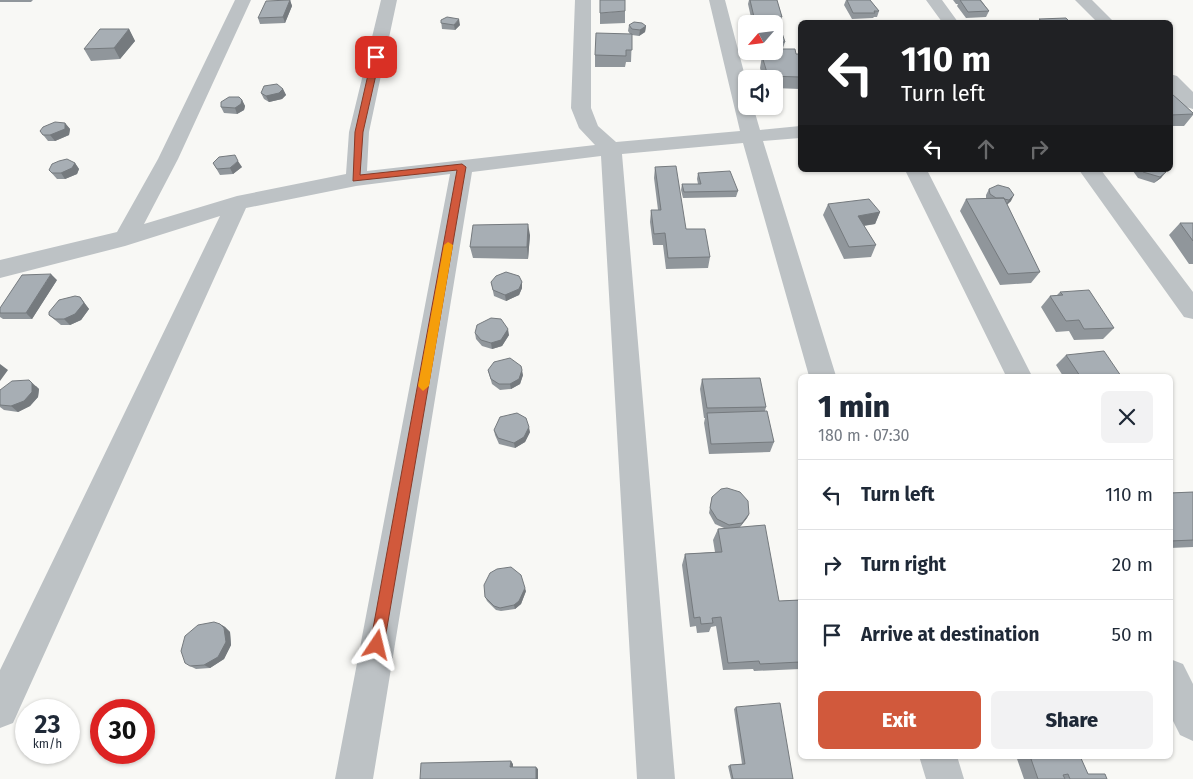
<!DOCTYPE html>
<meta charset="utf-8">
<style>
:root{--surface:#fff;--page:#f2f2f3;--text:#1f2937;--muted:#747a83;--line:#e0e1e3;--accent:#d1593c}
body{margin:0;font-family:"Fira Sans",sans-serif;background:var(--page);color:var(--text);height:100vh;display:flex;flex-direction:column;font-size:19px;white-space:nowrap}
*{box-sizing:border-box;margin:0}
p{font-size:16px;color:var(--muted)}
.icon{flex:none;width:28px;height:28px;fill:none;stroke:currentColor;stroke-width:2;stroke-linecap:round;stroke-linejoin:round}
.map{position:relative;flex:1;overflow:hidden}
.details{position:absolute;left:798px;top:374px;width:375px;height:385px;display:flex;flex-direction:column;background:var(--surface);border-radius:8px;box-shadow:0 1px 4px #0004}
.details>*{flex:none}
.guide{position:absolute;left:798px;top:20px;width:375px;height:152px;border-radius:8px;box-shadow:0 1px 4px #0004;background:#202124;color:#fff;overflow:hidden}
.needle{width:32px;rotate:242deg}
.buttons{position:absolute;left:738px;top:15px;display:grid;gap:10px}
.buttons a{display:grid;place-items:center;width:45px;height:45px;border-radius:8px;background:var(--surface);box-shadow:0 1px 4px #0004;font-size:25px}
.speed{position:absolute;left:15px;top:699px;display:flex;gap:10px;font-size:25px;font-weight:700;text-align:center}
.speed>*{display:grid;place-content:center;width:65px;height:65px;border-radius:50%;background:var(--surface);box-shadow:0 1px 4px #0004;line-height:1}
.speed small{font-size:12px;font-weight:400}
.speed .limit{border:8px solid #d22;background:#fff;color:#111}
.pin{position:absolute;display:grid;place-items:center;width:42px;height:42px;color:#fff;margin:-21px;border-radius:10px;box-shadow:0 2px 8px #0006}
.me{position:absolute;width:55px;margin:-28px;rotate:10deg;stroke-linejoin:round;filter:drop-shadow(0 0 4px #0008)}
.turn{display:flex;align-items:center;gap:18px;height:105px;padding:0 20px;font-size:22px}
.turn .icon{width:65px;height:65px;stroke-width:2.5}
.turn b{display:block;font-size:35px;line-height:42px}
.lanes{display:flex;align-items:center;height:48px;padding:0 20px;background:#0003;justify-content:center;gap:25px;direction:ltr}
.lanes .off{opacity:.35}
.round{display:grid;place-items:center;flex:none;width:52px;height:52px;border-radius:8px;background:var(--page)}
.head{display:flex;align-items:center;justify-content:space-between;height:85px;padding:0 20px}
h1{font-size:30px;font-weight:800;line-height:38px}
.cta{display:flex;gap:10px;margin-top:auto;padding:10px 20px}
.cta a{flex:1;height:58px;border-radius:8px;background:var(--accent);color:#fff;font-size:20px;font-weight:800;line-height:58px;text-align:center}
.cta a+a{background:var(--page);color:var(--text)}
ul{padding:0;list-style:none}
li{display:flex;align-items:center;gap:15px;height:70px;padding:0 20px;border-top:1px solid var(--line)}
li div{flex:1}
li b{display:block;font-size:19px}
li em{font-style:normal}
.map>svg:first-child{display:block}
</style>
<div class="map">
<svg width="1193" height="779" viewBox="0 0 1193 779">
<rect width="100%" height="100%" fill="#f8f8f5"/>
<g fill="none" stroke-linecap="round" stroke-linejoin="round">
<path fill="#bdc2c5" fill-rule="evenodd" d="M235,0H251L178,159L144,224L237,196L346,174L349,132L381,0H397L369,132L367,171L595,145L579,128L571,108L575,0H591V108L598,126L616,142L740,131L709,0H725L746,80V106H753L760,130L800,126V138L763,141L836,376H809L743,143L622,154L675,779H637L601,156L472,172L373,779H335L450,174L356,186L246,208L13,723L0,728V670L220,216L125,246L0,278V260L117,232L158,159Z
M926,0H942L958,22H942Z
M1075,0H1092L1114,22H1097Z
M1170,74L1177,76L1193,92V109L1186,107L1170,91Z
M905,170H927L1032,376H1006Z
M1079,170H1101L1193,292V319L1184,317Z
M1170,659L1183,664L1193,684V741L1180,735L1170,715Z
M919,756H957L964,779H926Z"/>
</g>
<path fill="#90969b" d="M0,0H33L31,2H0Z
M290,0L292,6L285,23L260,24L258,18Z
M749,0H777L782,17L781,23L752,22L748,4Z
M846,0H870L879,11L877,17H874L873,18L852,19L844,5Z
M953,0H981L989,11L986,17L966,18L957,6L958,4H956Z
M625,11V23L600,24V13Z
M441,20L460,25L455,30L442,29Z
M629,25L646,26L645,32L639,36L632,35L631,62H626L625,67H595V55L630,34L628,31Z
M129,29L135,41L120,59L91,61L84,49Z
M774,33L785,42L783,48H774Z
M772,51L800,56V89L774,88V79H763L760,68L762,56L771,55Z
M283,89L286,95L282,99L269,102L264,99L261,93Z
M1170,92L1193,113V115L1184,126H1170Z
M242,100L245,106L244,110L237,114L224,113L221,107Z
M65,123L70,129L69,135L55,141H48L40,131Z
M75,163L79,169L77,174L65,179H57L49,170Z
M213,163L242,167L233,174L220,175Z
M655,167L686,229L710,257L708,268L666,269L663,245H653L650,222L651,210H658L654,178Z
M1134,170H1164L1161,178L1154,183L1138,178L1133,171Z
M698,173L738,191L736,197L683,198L681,190L682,184H698L697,179Z
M989,189L1011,201L1007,205L1040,272L1031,283L1000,285L960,211L966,199H986V195Z
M828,204L880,212L875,224L864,226L876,245L871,257L844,259L823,215Z
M1180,223H1193V264H1189L1169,235Z
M530,235L528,259L473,258L470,247Z
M57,280L32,319H3L0,317V308Z
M491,282L522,288L519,295L506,301L494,296Z
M1060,292L1114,328L1103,339L1074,340L1069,331L1056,332L1041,307L1050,296L1057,295Z
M80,297L89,309L81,320L70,325H61L49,315Z
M475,333L509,335L502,346L492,349L482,346L476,339Z
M1066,355L1121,376H1063L1056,365Z
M488,370L523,375L520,384L511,389L500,390L492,384Z
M702,379L766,407L765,411L774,442L770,452L709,454L704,423L705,418H704L700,389Z
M36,386L39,389L38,397L30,406L18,412L4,410L0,407V390Z
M494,430L530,432L525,442L515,448L499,444L495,435Z
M1193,492V547L1170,548V493Z
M712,497L749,514L747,518L740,527L779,601L800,600V669L754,671L753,669L723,670L716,626L711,627L709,632L697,633L696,626L690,627L682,565L685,554L715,552L713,540L718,529L724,528L715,524L709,513Z
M526,591L521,604L515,609L501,611L496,610L487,601L485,597Z
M220,624L225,627L230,632L231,645L224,659L210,668L196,669L190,666Z
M736,707L793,779H731L728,766L730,765L742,764L734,709Z
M1016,756H1080L1088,774L1107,779H1024Z"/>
<path fill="#757a7e" d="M290,0L292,6L285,23L283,17Z
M459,19L460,25L455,30L454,25Z
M646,26L645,32L639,36L640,30Z
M129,29L135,41L120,59L114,48Z
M283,89L286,95L282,99L269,102L266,96Z
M242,100L245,106L244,110L237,114L235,108Z
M65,123L70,129L69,135L55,141L50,135Z
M238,161L242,167L233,174L230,168Z
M75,163L79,169L77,174L65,179L61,173Z
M1166,172L1161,178L1154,183L1160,177Z
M1014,195L1011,201L1005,206L1009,200Z
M880,212L875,224L853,227L858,216Z
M528,224L530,235L528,259L527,247Z
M51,274L57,280L32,319L26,313Z
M522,282V288L519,295L506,301L505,295Z
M80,297L89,309L81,320L70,325L64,319Z
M508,329L509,335L502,346L492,349L491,343Z
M0,364L8,370L0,381Z
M522,370L523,375L520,384L511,389L510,384Z
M29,380L39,389L38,397L30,406L18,412L11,406Z
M529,427L530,432L525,442L515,448L514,443Z
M749,514L747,518L740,527L742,523Z
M525,588L526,591L521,604L515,609L514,605Z
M220,624L225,627L230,632L231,645L224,659L210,668L204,665Z
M511,761L513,764V770L510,767Z
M536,767L538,769V779H536Z"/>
<path fill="#a7aeb4" stroke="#757a7e" d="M290,0L283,17L258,18L266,1Z
M600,0H625V11L600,13Z
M750,0H777L782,17H754Z
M847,0H870L879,11H874L875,13H853Z
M960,0H980L989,11L968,12Z
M447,17L459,19L454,25L441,23V20Z
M1066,18L1070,22H1043L1039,19Z
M634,22L642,23L646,26L640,30L632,29L629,25Z
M100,29H129L114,48L84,49Z
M596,33L632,34V50H626V56L595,55Z
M774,33H782L785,42H774Z
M774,49H795L796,54H799L800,56V77L768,76L762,56L774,55L773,51H774Z
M277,84L283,89L279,93L266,96L261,93L264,86Z
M1170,92L1193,113V114L1170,115Z
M229,97H239L242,100L241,104L235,108L221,107V102Z
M55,122L65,123V129L50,135H43L40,131L43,127Z
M235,155L238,161L230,168L217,169L213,163L219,157Z
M67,159L75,163L72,168L61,173H52L49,170L52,164L59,161Z
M676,166L686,229H705L710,257L668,258L665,233L654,234L651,210H661L655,167Z
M1142,170H1164L1166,172L1160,177L1143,172Z
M730,171L738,191L684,192L682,184H701L698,173Z
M998,185L1009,188L1014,195L1009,200L1004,199V198H996L990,194L989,189Z
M1004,198L1040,272L1008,274L966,199Z
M869,199L880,212L858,216L876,245L849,247L828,204Z
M1180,223H1193V241Z
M528,224L527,247H470L473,225Z
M506,272L519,276L522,282L519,289L505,295L493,290L491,282L496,276Z
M51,274L26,313H0V308L22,275Z
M1089,290L1114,328L1084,329L1079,320L1066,321L1050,296L1063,295L1060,292Z
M75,296L80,297L84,303L75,314L64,319H55L49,315V312L59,300Z
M491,318L501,319L508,329L501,340L491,343L481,340L475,333L477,325Z
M1104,351L1121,376H1080L1066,355Z
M510,358L521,366L522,370L519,379L510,384H499L491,379L488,370L494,362Z
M760,378L766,407L707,408L702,379Z
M29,380L32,383V392L24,401L11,406L0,405V390L12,381Z
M767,411L774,442L711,444L707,413Z
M517,413L526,418L529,427L524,437L514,443L498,438L494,430L500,417Z
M727,488L740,492L748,501L749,514L742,523L729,525L717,519L710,508L712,497L721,489Z
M1193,492V540L1170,541V493Z
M765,525L779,601L800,600V662L760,664L759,661L728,663L721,617L712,618L713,623L701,624L700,617L694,618L685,554L722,552L718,529Z
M511,567L521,575L525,588L519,601L514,605L500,608L494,606L485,597L484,585L490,573L497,569Z
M214,622L220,624L224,628L226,642L218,657L204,665L190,666L185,663L181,651L185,636L198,625Z
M780,703L793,779H733L730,765L745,764L736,707Z
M1030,756H1080L1088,774H1105L1107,779H1070L1068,774L1063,775L1065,779H1038Z
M511,761L510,767H536V779H420L421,763Z"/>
<path fill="#d1593c" stroke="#883a27" d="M376,55L380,57L363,132L360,175L462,164L466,167L384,645L382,650L377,652L372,650L370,645L457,170L353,181L355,132L372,57Z"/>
<path fill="#f59e0b" d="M448,242L453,245L429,386L423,391L418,386L444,245Z"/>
</svg>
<div class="buttons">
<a><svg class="needle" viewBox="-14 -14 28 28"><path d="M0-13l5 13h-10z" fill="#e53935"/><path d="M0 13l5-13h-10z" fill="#747a83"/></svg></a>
<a><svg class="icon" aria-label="sound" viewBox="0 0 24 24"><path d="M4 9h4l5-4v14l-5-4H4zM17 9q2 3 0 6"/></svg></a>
</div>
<div class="speed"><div>23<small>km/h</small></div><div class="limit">30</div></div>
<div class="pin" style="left:376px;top:57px;background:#d93025"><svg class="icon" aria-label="arrive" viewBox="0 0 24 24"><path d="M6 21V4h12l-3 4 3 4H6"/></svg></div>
<svg class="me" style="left:377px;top:645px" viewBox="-20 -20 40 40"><path d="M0-17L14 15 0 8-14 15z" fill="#d1593c" stroke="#fff" stroke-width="4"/></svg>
<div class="guide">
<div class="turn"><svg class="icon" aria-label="left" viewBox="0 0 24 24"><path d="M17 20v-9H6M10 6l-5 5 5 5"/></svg><div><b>110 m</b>Turn left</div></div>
<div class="lanes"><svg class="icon" aria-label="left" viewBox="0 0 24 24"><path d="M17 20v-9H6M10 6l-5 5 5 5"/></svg><svg class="icon off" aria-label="ahead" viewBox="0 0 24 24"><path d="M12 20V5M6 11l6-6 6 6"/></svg><svg class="icon off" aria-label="right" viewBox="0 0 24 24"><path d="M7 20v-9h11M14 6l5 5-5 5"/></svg></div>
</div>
<section class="details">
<div class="head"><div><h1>1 min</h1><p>180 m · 07:30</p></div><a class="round"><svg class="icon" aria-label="close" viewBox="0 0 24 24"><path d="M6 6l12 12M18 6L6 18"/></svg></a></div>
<ul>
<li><svg class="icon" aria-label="left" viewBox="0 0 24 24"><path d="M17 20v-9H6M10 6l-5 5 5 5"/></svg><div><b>Turn left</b></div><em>110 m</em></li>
<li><svg class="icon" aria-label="right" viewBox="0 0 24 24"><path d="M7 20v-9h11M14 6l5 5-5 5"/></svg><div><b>Turn right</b></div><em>20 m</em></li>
<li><svg class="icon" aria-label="arrive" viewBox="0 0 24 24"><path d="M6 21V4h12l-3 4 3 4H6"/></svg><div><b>Arrive at destination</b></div><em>50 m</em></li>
</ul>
<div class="cta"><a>Exit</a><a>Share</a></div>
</section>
</div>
